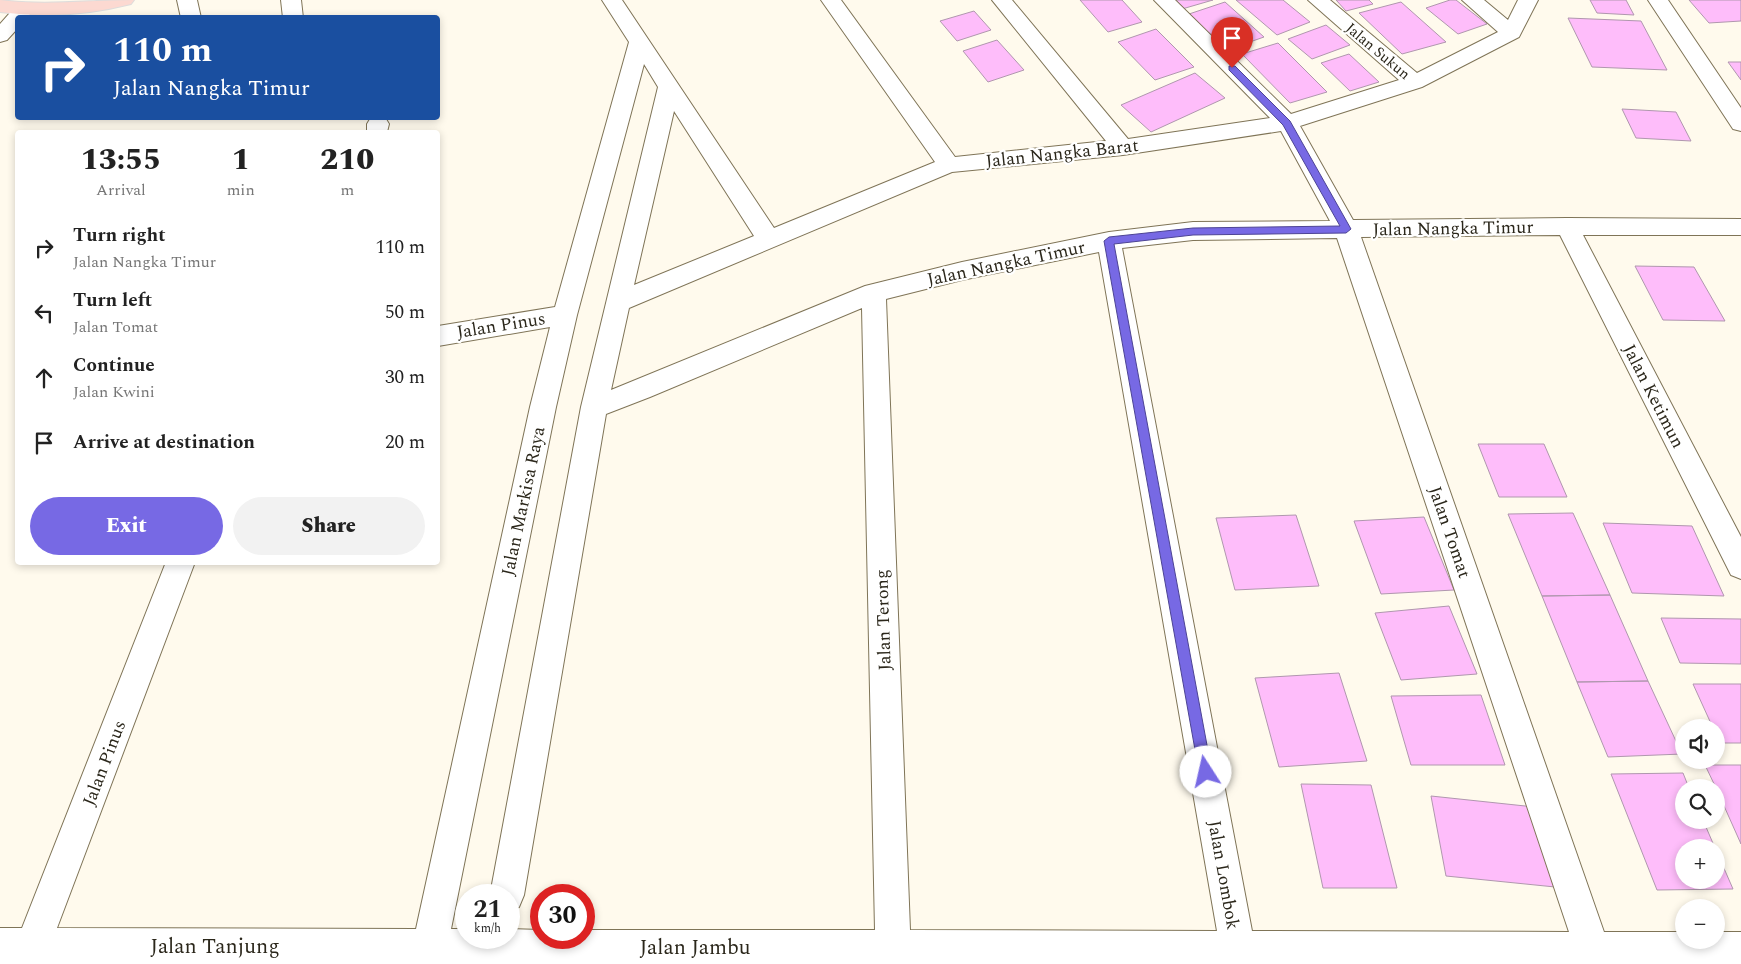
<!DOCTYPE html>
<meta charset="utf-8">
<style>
:root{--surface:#fff;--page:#f2f2f2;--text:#222;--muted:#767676;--accent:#7769e4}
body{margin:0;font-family:Spectral,serif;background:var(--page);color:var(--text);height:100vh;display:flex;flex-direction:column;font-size:19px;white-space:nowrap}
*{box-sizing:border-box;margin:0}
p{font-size:16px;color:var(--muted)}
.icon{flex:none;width:28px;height:28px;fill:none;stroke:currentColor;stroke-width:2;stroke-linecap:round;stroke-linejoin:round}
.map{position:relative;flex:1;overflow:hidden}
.sheet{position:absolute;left:15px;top:130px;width:425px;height:435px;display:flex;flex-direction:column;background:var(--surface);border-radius:5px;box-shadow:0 2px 8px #0003}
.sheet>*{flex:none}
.guide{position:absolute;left:15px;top:15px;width:425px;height:105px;border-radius:5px;box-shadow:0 2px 8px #0003;background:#1a4fa0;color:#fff;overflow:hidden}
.controls{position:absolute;left:1675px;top:719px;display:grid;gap:10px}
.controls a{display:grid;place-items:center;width:50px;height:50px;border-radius:50%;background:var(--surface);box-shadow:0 2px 8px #0003;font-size:25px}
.speed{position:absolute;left:455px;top:884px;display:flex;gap:10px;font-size:25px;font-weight:700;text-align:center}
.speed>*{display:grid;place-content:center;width:65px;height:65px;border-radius:50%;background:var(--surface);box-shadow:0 2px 8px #0003;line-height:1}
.speed small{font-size:12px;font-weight:400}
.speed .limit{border:8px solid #d22;background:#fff;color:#111}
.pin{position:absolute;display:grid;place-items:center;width:42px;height:42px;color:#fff;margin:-51px -21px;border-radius:50% 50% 50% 0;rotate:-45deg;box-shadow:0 0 5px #0007}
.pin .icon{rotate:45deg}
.me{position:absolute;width:55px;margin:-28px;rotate:350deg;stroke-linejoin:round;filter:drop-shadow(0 0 4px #0008)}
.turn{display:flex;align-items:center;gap:18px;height:105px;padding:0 15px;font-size:22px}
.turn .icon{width:65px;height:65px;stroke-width:2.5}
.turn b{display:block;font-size:35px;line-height:42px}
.eta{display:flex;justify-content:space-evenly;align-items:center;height:85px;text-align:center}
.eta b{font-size:30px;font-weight:800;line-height:35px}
.button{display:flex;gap:10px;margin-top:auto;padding:10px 15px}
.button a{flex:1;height:58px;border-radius:30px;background:var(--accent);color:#fff;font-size:20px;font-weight:800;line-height:58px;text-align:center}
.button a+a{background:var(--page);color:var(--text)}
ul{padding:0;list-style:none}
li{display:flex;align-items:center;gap:15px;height:65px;padding:0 15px}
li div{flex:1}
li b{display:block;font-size:19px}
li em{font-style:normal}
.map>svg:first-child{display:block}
</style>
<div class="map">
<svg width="1741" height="964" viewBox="0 0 1741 964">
<rect width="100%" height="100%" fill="#fffaed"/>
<path fill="#febdfa" stroke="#b097ae" d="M1080,0H1122L1142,22L1108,32Z
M1173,0H1213L1182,9Z
M1236,0H1283L1310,22L1277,35Z
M1336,0H1369L1373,4L1346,11Z
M1450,0H1456L1487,24L1458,34L1426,8Z
M1590,0H1626L1634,15L1597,13Z
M1689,0H1741V21L1709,23Z
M1225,2L1264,37L1227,50L1189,14Z
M1401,2L1446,42L1402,54L1359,13Z
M974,11L991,30L957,41L940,21Z
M1568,18L1641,21L1667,70L1592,67Z
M1326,25L1350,45L1312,59L1288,39Z
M1156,29L1194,67L1155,80L1118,42Z
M997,40L1024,70L988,82L963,51Z
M1278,43L1327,92L1290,103L1242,54Z
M1349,54L1379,82L1350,91L1321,63Z
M1728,62H1741V80Z
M1195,73L1225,98L1151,132L1121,105Z
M1622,109L1676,112L1691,141L1636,138Z
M1635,266L1694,267L1725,321L1663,320Z
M1478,444H1544L1567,497H1499Z
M1573,513L1610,595L1542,596L1508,514Z
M1296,515L1319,586L1235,590L1216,518Z
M1424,517L1454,590L1381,594L1354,521Z
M1603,523L1692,526L1724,596L1632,593Z
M1610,595L1648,681L1577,682L1542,596Z
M1449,606L1477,674L1401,680L1375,613Z
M1661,618L1741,619V664L1680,663Z
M1339,673L1367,761L1279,767L1255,678Z
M1648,681L1682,754L1608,757L1577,682Z
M1693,684H1741V743H1720L1716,735V728H1713Z
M1481,695L1505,765H1411L1391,696Z
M1705,765H1741V844L1716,788Z
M1683,773L1689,788H1684V820H1703L1715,848H1684V880H1716V850L1733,889L1657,890L1611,774Z
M1301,784L1371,785L1397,888H1323Z
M1431,796L1544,808L1565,888L1446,876Z"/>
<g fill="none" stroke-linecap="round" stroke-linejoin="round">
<defs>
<path id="minor" d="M177,0H197L201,18H181Z
M281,0H301L303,18H283Z
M602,0H622L774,228L935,162L821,0H841L955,157L1106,141L992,0H1012L1128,139L1270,118L1154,0H1175L1291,114L1399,80L1308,0H1330L1417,73L1498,32L1462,0H1484L1508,20L1518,0H1538L1519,37L1422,87L1300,126L1353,220L1567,218L1741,219V235H1583L1741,537V579L1731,575L1560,235L1361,237L1604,932H1684V940H1716V932H1741V964H0V928H22L166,562H195L57,928L416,929L530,407L550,327L438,346V326L555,307L629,42ZM644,64L658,87L581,407L490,895H509V912L519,907L524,895L606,414L650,397L862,308L875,930H584V938H541V930L509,929V938H466V929H451L556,407L577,315ZM674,111L754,236L634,285ZM1281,131L1330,221L1193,222L1109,232L962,262L865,286L611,390L629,308L952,172L1123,155ZM1337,238L1569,932L1252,931L1122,248L1193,240ZM1099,252L1217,931L910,930L886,299L962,280Z
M1648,0H1668L1741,108V131L1733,129Z
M23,4L30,6L33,10L27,18H18V28L7,40L0,42V24L16,6Z
M375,118L386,119L389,124L387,132H367V124L370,119Z"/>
<path id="major" d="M0,0C45,6 89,0 134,0L131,4C88,15 44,18 0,12Z"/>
</defs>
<use href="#minor" stroke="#7f7457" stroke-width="2"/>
<use href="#major" stroke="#dddcdb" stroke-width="2"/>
<use href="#minor" fill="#fff" fill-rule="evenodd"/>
<use href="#major" fill="#fcd9d1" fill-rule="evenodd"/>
</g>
<path fill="#7769e4" stroke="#4d4494" d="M1229,66H1235L1290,121L1351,229L1346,233L1193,235L1114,244L1212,772L1210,776L1206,778L1201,776L1199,772L1104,241L1109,237L1193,228L1340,226L1283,125L1229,70Z"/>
<g text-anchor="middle" stroke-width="4.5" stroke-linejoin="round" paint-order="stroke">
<g font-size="15" fill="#2b271b" stroke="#fff">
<text transform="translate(1378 51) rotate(40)" y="5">Jalan Sukun</text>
</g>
<g font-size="18" fill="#2b271b" stroke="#fff">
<text transform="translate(1062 153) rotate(-6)" y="6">Jalan Nangka Barat</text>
<text transform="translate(1453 228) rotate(-1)" y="6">Jalan Nangka Timur</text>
<text transform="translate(1006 263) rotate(-12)" y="6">Jalan Nangka Timur</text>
<text transform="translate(501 325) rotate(-9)" y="6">Jalan Pinus</text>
<text transform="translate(1654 396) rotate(63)" y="6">Jalan Ketimun</text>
<text transform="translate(523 501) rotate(-78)" y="6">Jalan Markisa Raya</text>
<text transform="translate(1450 532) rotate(71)" y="6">Jalan Tomat</text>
<text transform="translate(883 620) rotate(-92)" y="6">Jalan Terong</text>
<text transform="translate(104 763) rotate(-69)" y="6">Jalan Pinus</text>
<text transform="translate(1224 875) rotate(80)" y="6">Jalan Lombok</text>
</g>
<g font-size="21" fill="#2b271b" stroke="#fff">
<text x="215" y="953">Jalan Tanjung</text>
<text x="695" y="954">Jalan Jambu</text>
</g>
</g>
</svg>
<div class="controls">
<a><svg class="icon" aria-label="sound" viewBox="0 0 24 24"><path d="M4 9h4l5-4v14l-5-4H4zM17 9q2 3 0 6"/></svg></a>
<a><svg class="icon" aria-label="search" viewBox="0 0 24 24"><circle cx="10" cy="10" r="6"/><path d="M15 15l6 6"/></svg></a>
<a>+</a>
<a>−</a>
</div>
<div class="speed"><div>21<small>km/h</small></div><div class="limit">30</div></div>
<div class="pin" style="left:1232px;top:68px;background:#d93025"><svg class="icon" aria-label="arrive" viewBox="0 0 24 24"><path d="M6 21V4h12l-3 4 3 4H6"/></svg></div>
<svg class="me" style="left:1206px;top:772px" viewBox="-20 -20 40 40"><circle r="19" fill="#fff"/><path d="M0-13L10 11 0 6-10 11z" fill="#7769e4"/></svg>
<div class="guide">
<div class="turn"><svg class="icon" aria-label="right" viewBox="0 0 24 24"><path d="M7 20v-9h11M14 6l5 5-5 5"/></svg><div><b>110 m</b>Jalan Nangka Timur</div></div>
</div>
<section class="sheet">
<div class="eta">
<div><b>13:55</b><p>Arrival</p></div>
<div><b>1</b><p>min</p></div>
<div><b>210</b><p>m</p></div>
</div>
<ul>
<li><svg class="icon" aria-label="right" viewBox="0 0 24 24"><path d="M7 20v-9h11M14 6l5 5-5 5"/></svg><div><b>Turn right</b><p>Jalan Nangka Timur</p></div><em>110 m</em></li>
<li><svg class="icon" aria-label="left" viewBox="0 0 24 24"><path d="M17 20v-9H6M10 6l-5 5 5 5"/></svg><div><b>Turn left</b><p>Jalan Tomat</p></div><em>50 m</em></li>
<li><svg class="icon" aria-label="ahead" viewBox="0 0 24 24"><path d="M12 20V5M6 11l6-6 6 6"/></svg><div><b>Continue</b><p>Jalan Kwini</p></div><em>30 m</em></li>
<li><svg class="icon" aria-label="arrive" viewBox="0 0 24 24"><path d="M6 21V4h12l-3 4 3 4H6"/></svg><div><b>Arrive at destination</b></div><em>20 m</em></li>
</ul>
<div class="button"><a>Exit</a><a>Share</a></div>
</section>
</div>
